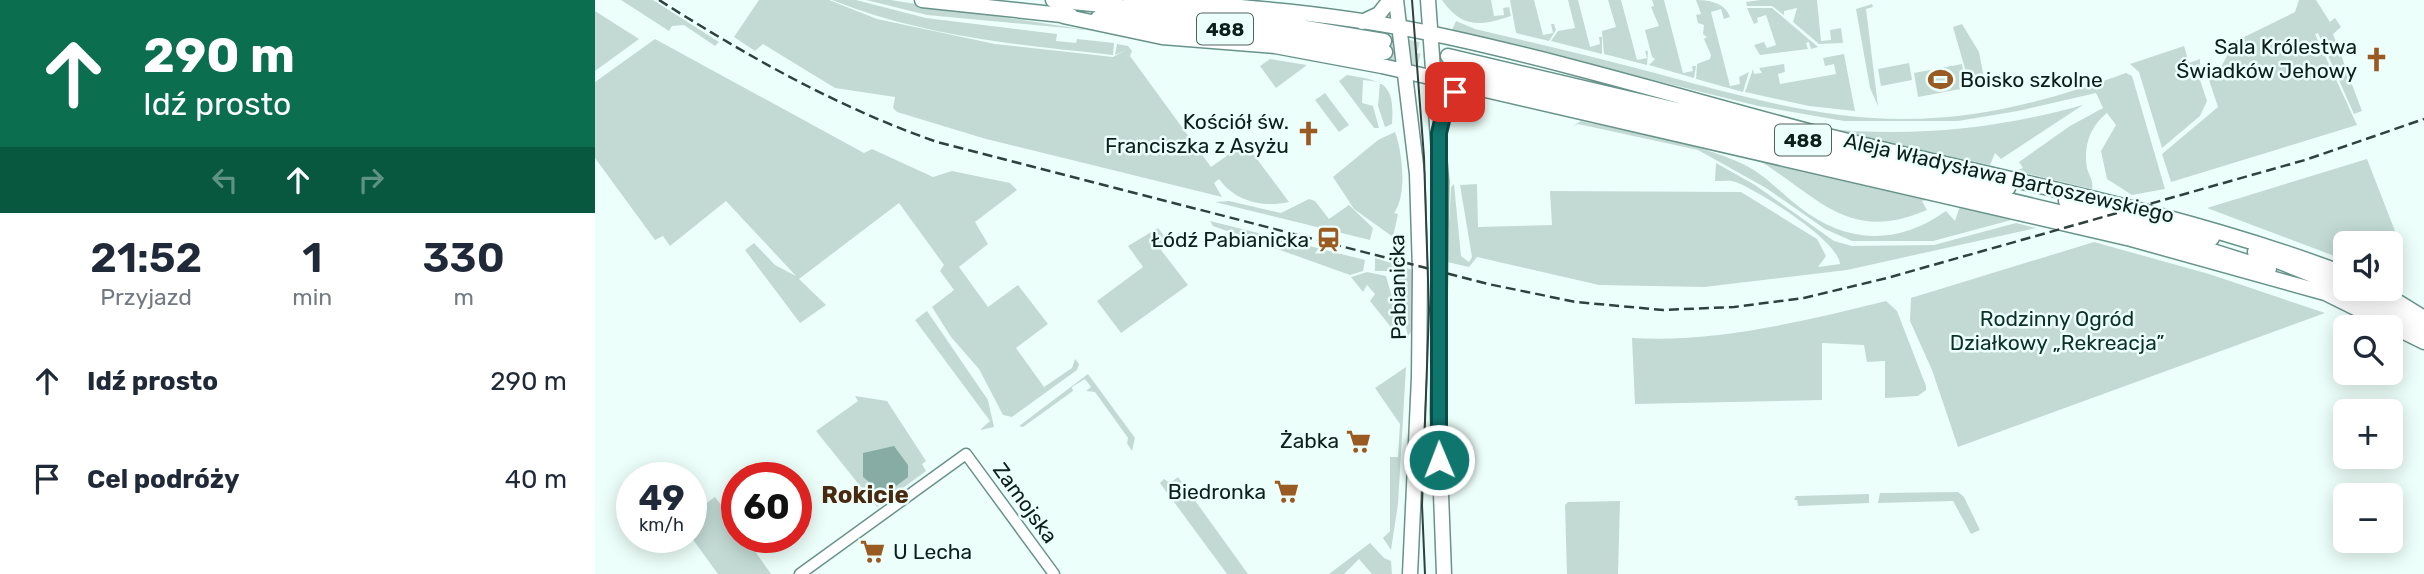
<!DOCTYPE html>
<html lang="pl">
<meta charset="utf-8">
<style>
:root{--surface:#fff;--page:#f6f6f7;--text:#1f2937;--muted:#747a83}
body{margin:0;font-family:Rubik,sans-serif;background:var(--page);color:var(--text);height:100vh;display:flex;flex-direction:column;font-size:26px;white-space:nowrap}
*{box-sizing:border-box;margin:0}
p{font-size:23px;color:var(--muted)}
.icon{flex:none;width:38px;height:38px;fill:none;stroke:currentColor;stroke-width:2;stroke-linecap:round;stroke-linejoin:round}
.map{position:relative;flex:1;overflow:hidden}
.sheet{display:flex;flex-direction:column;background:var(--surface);width:595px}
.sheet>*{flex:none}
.guide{background:#0b6e4f;color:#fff;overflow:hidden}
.buttons{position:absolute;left:1738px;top:231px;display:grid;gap:14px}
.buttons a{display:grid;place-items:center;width:70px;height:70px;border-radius:10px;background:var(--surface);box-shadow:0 4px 18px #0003;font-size:35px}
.speed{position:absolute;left:21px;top:462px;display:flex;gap:14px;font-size:35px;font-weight:700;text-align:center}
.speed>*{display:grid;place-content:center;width:91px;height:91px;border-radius:50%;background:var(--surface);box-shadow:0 4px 18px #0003;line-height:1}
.speed small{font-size:18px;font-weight:400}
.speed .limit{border:10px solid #d22;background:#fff;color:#111}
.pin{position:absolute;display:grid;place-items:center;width:60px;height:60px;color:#fff;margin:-30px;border-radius:14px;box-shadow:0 4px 10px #0006}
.me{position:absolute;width:77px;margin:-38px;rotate:359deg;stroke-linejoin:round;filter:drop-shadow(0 0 5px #0008)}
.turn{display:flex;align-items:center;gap:24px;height:147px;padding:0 28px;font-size:32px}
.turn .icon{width:91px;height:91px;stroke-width:2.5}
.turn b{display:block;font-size:49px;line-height:60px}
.lanes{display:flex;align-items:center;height:66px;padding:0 28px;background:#0003;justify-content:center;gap:35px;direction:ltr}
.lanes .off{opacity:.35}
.eta{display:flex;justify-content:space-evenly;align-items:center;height:119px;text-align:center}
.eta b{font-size:42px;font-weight:600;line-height:49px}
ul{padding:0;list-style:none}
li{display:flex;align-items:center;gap:21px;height:98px;padding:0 28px}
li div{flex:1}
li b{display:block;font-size:26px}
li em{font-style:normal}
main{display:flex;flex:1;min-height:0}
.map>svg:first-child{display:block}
</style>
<main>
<section class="sheet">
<div class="guide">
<div class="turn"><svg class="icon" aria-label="ahead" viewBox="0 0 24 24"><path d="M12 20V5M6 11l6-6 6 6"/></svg><div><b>290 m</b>Idź prosto</div></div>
<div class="lanes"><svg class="icon off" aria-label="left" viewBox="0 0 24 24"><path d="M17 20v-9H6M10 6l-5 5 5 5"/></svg><svg class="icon" aria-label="ahead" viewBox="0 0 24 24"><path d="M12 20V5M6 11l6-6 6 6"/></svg><svg class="icon off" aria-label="right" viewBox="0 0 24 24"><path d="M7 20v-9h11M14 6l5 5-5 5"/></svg></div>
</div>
<div class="eta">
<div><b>21:52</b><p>Przyjazd</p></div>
<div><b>1</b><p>min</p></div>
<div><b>330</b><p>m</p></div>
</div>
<ul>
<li><svg class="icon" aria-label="ahead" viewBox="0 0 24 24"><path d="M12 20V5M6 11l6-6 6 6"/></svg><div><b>Idź prosto</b></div><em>290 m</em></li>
<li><svg class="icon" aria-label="arrive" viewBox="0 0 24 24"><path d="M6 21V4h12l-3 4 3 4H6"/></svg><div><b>Cel podróży</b></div><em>40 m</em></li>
</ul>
</section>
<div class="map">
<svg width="1829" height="574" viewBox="0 0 1829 574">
<rect width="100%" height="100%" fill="#edfffa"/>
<path fill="#c3dad4" d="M26,0H58L124,42L120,46L89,25L77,26L74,31Z
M164,0H234L282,19L400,44L518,57L531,50L520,55L522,44L533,46L537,51L535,56L616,167L650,143L694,202C667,208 640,201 624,179L619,183L627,197L391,139L302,112L298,108L300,97L240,88L168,44L160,51L139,37Z
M237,0H261L331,18L462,34L461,41L481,43L482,39L519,43L518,55C422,45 327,36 237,0Z
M271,0H295L493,30L332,15Z
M847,0H896L899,16L909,15L908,8L914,7L916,16C886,26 867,29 847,0Z
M915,0H939L948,35L958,33L956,24H959L961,30L954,41L921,33Z
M973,0H983L995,47L1005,44L1004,37H1007V54L956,41L963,31L980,28Z
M1013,0H1026L1042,60L1052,58L1050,51H1053L1052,65L1009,54L1007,31L1021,27Z
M1057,0H1069L1088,73L1098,71L1097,66H1101L1099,78L1054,65L1060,59L1057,57L1050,30L1064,26L1056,7L1059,6Z
M1101,0C1115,0 1130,3 1135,17L1129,19L1126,9L1116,12L1135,86L1145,84L1144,77L1154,72L1148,92L1101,79L1102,64L1115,59L1116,55L1109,39L1112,37L1108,34L1109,25L1103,23L1101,15L1106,14Z
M1165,0H1222L1226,41L1236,40L1235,30L1246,28L1248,43L1224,44L1198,22L1202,8L1189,11V15L1177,6H1152L1151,2Z
M1704,0H1721L1735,22L1740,18L1746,27L1738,34L1767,111L1759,114L1723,33L1720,34L1762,125L1576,182L1567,154L1623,107L1614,80L1621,77L1639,42L1700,12Z
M1277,4L1278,7L1271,9L1283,106L1275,88L1261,9Z
M1152,8H1177L1223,47L1216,49L1214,42L1211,43L1213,49L1165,55L1159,45L1169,42L1172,48L1181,45L1171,15L1162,18L1163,22L1159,24Z
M0,11L44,39L0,71Z
M861,21L880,29C940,43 1000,57 1060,73C1142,95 1223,119 1309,119C1386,119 1459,99 1531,73L1537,76L1570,189L1537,195L1512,179L1506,151L1521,125L1512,113C1495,126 1488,147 1492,168C1494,176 1499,181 1497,189L1421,171L1428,168L1424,162L1475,126L1508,108L1501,93L1423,111L1363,121H1249L1163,106L857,30Z
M1367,24L1384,52L1390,83L1375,86L1358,27Z
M60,39L269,153L277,149L338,177L357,171L415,183L422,190L380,222L393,244L364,267L393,307L423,285L453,324L421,348L449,387L477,368L480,359L484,364L482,370L417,417L408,415L384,369L356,337L337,307L359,290L345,271L349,265L304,203L204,279L231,305L205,323L150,250L159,243L180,265L201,276L131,201L75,246L68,236L60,240L0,158V82Z
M1589,46L1594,63L1605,59V80L1612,101L1605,116L1567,148L1544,72L1535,64Z
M1249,54L1260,111L1214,106L1150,92L1158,69L1159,74L1167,73L1164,68L1189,64L1190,72L1183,74L1185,84L1241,74L1239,64L1230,66L1228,58Z
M675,59L712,65L681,88L665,66Z
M1314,63L1317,80L1286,86L1283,69Z
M1367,64L1371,88L1323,97L1319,73Z
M752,75C788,81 800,82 797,124L790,127L783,106L785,82L768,80L767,103L778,106L784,128H779L744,81Z
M730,93L754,125L744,132L720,100Z
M1488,105L1406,159L1400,153L1395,165L1231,129C1320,137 1402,129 1488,105Z
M986,121C1040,133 1097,141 1148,164C1169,174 1185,192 1203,206C1250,244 1302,246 1351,211L1360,221L1365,206L1420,219L1338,241H1257L1230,229L1171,188L1103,150L983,124L978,126Z
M800,132C808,153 812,196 799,213L803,214L798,237L759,209L738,177L783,140Z
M1158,157L1338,199L1327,201L1332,210C1251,245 1222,194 1158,157Z
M1772,159L1807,249L1796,258V243H1750V260L1612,208Z
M1121,163L1160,185L1239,241L1257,246L1339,245L1421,223L1441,228L1252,270L1109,287L1004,285L882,257L874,267L852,262L856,187L859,184L866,256L874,262L877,257L865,185L882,184L883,227L957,225L955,191L1146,192L1222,239L1231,256L1223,267L1245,264C1243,240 1165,192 1141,182C1135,180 1127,181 1120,181Z
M714,199L720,201L734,219L754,205L778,228L775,240L620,202L634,201L686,213Z
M615,221L770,260L768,271L755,275L618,226Z
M563,228L575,244L566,250L593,285L526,333L502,301L548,267L533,246Z
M1499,242L1614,274L1730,313L1363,447L1337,370L1315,321L1316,298Z
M780,258L818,270L819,328L813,336L797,271H780Z
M772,272L791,276L806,329L802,330L803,336L775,301L780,294L772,285L768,292L756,277Z
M1291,301L1302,311L1331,386V390L1323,396L1290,398V361L1272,362L1269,345L1227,343V400L1040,404L1037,338C1122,343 1209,321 1291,301Z
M332,311L393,400L399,427L385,430L395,421L320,320Z
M811,367L803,504L796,550L788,538L795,531V457H803L805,424L780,388Z
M493,374L540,438L537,451L532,443L533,438L500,392L491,391L496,387L490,379L477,387L478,391L428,427L424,426Z
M260,396L292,401L331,461L327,464L331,471L282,507L221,431L263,401Z
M583,477L653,574H632L565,483L569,479L575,483Z
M1363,492L1369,497L1385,530L1376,534L1358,501L1283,503L1285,493Z
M1274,494V503L1203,506L1202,500H1199L1201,496Z
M120,497L142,526V537H150L176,574H123L96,537V514Z
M1025,501L1023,574H972L970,505L973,502Z
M775,543L789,558L796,561L797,574H777L764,559L749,574H734Z"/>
<path fill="#87aca3" d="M299,446L313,465V477L292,493L281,494L278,485L268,477V453Z"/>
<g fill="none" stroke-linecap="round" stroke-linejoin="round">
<path stroke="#cbddd9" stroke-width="14" stroke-dasharray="14 7" stroke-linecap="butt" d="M789,41L853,56
M790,52L846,66"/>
<defs>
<path id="tertiary" d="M205,574L371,454L459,574"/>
<path id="primary" d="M327,0L476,16
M458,0L681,23L789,41
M536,0C642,5 749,14 853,37C976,64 1096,100 1217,132C1396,178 1577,208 1750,274
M801,0L822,174L825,271L824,377L815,574
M833,0L846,181L843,413L849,574
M468,16L567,37L680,46L787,66L1536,239L1730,293
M503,18L677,33L790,52
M767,22L784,14L795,0
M853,56L1413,188
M853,67L1586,241L1674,269
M846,122L853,100L874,86
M1471,201L1617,238
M1660,252L1750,288
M1722,289L1829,342
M1751,289L1829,328
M1782,289L1829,318"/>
</defs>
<use href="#tertiary" stroke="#68938a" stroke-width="13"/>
<use href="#primary" stroke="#68938a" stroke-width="17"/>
<use href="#tertiary" stroke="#fff" stroke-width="10"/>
<use href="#primary" stroke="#fff" stroke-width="14"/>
<path stroke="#2f413d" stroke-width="2" d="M817,0L829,157L834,310L827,505L830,574"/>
<path stroke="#2f413d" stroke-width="2.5" stroke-dasharray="10 5" stroke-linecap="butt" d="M64,0C154,57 242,107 342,142L893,284L981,302L1068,310L1139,307L1209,298L1292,278L1710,160L1829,119"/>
</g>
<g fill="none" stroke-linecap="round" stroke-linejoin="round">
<defs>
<path id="route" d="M844,460V133L851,104L860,92"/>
</defs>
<use href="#route" stroke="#0a4d48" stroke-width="18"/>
<use href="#route" stroke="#0f766e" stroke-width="12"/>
</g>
<defs>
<symbol id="church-bare" viewBox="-9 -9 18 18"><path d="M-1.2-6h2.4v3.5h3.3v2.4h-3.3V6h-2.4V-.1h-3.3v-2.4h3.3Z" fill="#9a5b23" stroke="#edfffa" stroke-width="2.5" paint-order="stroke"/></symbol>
<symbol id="stadium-bare" viewBox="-9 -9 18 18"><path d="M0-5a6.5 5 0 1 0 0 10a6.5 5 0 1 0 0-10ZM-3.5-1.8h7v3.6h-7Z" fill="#9a5b23" stroke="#edfffa" stroke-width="2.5" paint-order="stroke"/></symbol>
<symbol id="station-bare" viewBox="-9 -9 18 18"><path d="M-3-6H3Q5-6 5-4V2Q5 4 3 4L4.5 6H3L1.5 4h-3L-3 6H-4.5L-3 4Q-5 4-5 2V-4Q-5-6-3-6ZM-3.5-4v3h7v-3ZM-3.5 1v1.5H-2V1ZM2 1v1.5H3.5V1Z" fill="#9a5b23" stroke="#edfffa" stroke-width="2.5" paint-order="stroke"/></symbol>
<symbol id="supermarket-bare" viewBox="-9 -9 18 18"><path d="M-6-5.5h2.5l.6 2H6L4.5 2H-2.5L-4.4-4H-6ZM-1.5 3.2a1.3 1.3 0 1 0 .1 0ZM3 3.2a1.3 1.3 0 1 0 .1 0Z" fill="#9a5b23" stroke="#edfffa" stroke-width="2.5" paint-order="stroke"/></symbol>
</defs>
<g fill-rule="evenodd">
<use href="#church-bare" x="1764" y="42" width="35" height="35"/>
<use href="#stadium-bare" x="1328" y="62" width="35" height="35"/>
<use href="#church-bare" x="696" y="116" width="35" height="35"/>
<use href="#station-bare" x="716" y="222" width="35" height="35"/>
<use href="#supermarket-bare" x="746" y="424" width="35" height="35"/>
<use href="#supermarket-bare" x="674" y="474" width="35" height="35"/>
<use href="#supermarket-bare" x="260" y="534" width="35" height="35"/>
</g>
<g text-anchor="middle" stroke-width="5" stroke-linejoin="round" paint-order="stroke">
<g fill="#edfffa" stroke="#50625e" stroke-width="2">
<rect x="602" y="13.5" width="56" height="31" rx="5"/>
<rect x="1180" y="124.5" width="56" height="31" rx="5"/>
</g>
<g font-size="19" font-weight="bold" fill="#0d1f1b">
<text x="630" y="36">488</text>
<text x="1208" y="147">488</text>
</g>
<g font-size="21" fill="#0d1f1b" stroke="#edfffa" text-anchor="end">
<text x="1762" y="54">Sala Królestwa<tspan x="1762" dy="24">Świadków Jehowy</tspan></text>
<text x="1365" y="87" text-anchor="start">Boisko szkolne</text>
<text x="694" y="129">Kościół św.<tspan x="694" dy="24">Franciszka z Asyżu</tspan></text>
<text x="714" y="247">Łódź Pabianicka</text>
<text x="744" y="448">Żabka</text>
<text x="671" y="499">Biedronka</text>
<text x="298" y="559" text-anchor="start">U Lecha</text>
</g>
<g font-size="21" fill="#0d1f1b" stroke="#edfffa">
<text transform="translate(1414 178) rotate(13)" y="7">Aleja Władysława Bartoszewskiego</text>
<text transform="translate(803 287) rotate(-91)" y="7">Pabianicka</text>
<text transform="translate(430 503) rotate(54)" y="7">Zamojska</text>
</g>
<g font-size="21" fill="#0c312a" stroke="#edfffa">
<text x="1462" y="326">Rodzinny Ogród<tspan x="1462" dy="24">Działkowy „Rekreacja”</tspan></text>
</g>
<g font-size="24" font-weight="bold" fill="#492a10" stroke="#edfffa">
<text x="270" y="503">Rokicie</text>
</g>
</g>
</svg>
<div class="buttons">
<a><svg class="icon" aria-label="sound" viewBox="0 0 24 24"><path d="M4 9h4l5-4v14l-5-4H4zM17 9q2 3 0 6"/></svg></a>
<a><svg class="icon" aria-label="search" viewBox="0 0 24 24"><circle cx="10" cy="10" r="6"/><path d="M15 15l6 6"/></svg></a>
<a>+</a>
<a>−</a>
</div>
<div class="speed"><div>49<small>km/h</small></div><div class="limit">60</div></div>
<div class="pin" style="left:860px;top:92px;background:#d93025"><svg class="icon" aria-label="arrive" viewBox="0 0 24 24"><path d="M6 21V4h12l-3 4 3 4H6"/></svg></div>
<svg class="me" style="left:844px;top:460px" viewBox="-20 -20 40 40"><circle r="17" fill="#0f766e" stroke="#fff" stroke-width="3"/><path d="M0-11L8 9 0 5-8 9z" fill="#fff"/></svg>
</div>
</main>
